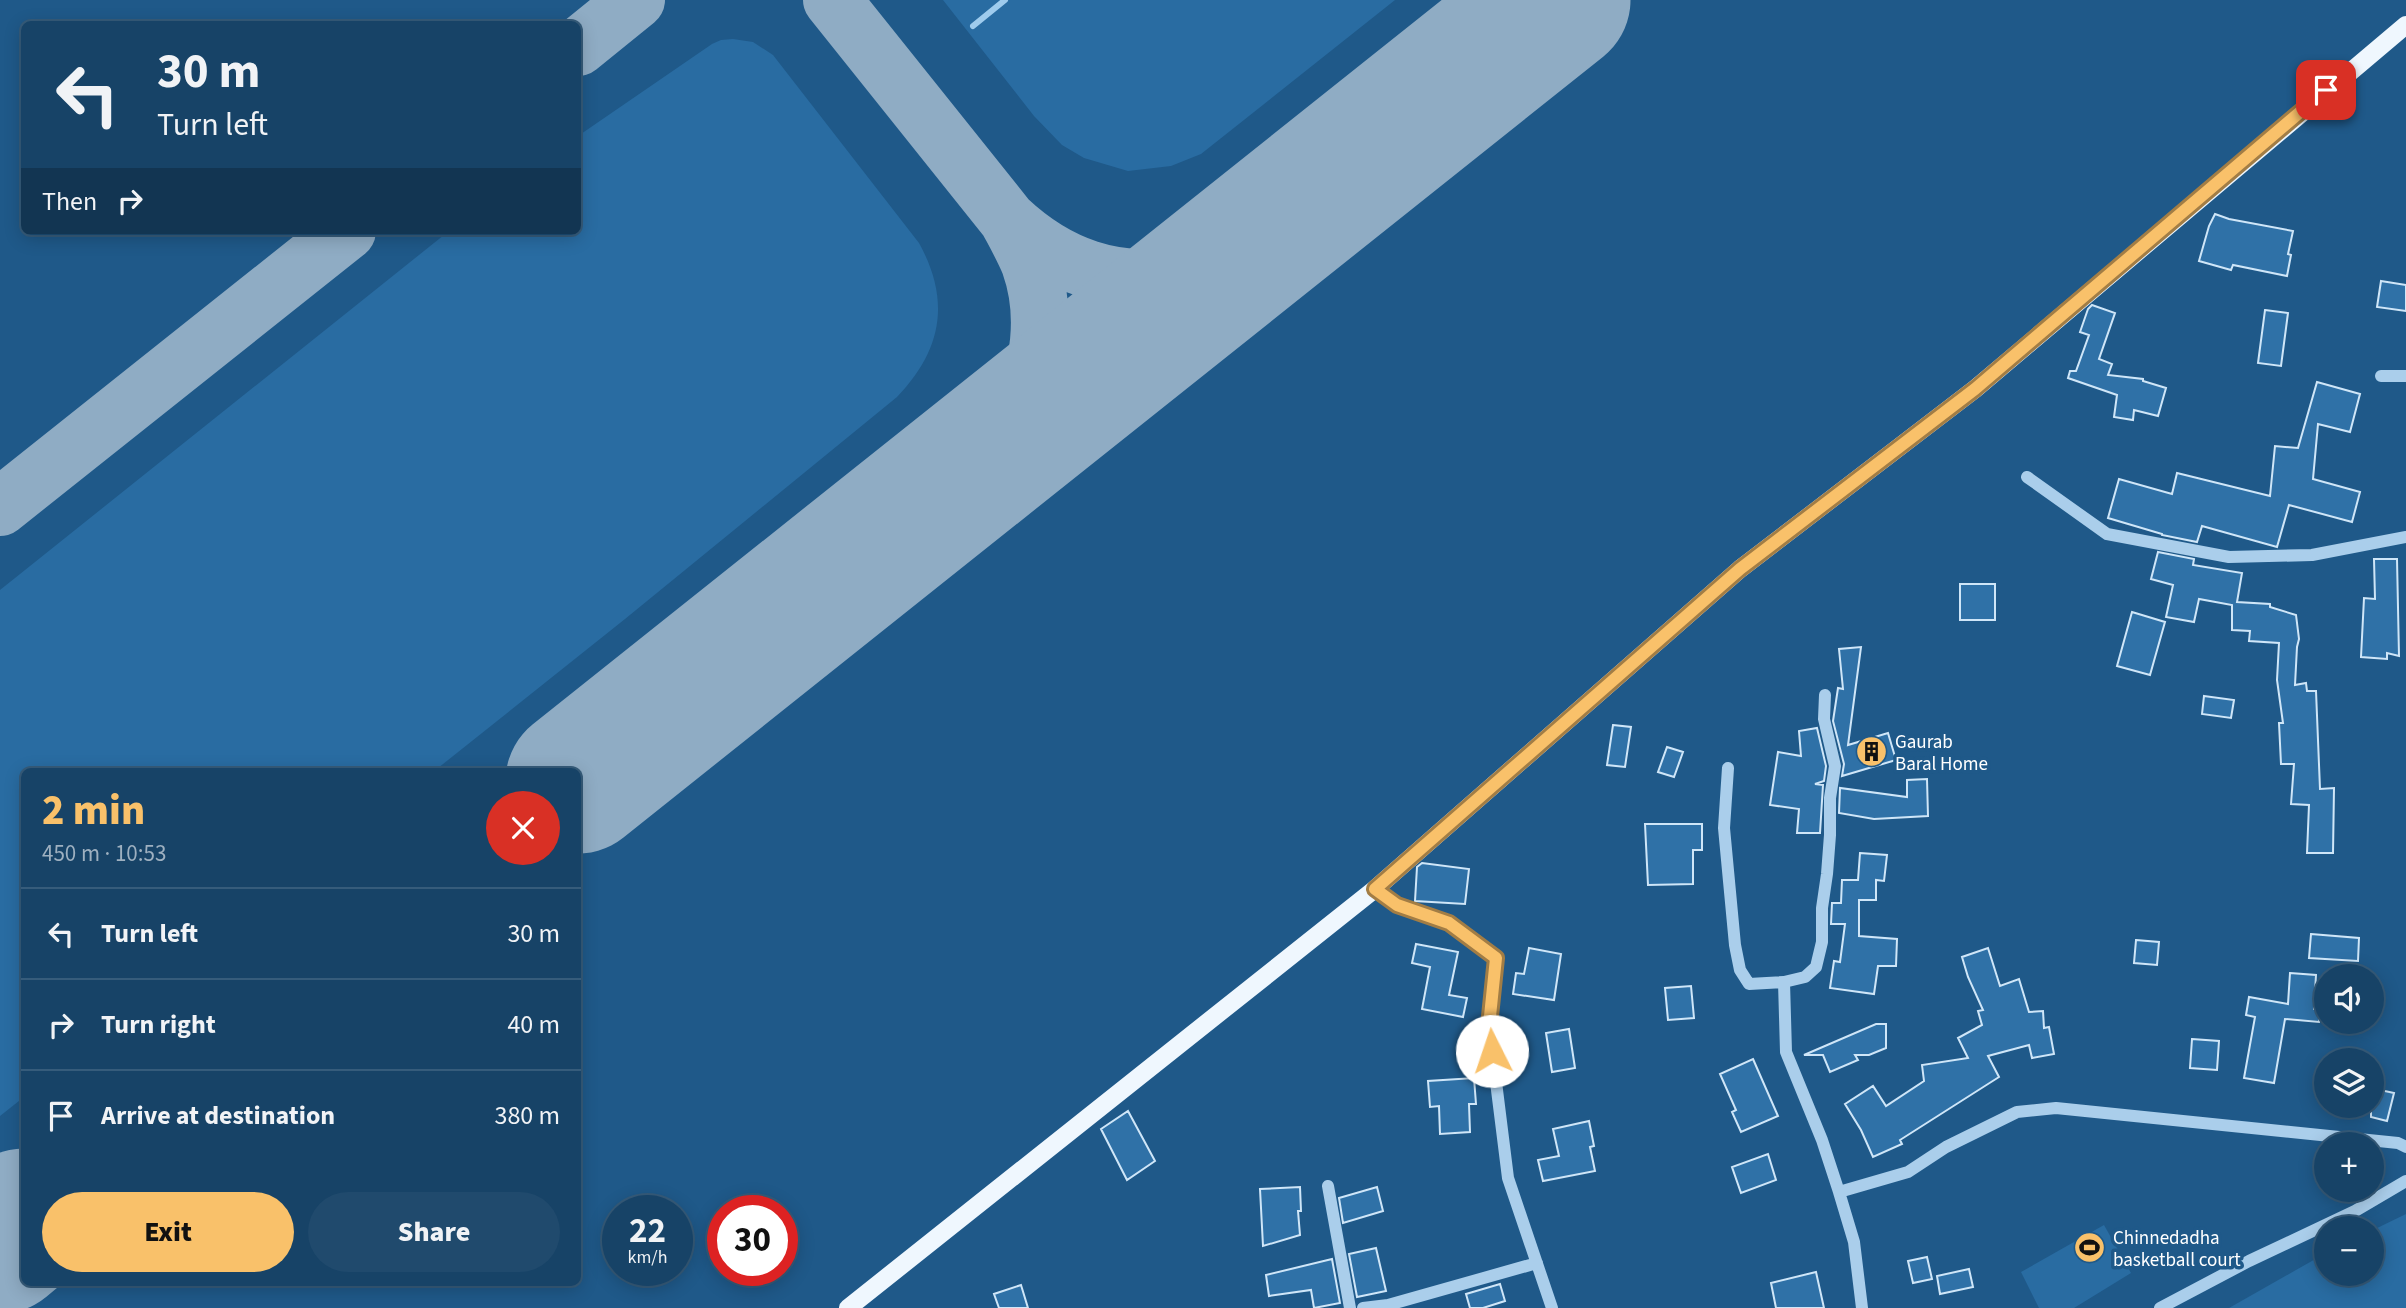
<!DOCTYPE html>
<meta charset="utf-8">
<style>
:root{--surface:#174367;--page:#204a6d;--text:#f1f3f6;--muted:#9eb0c0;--line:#365c7b;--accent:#f9c16a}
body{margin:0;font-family:"Source Sans 3",sans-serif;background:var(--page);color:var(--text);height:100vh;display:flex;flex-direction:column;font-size:26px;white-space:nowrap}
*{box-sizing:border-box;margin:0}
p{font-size:23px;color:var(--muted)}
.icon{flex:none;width:38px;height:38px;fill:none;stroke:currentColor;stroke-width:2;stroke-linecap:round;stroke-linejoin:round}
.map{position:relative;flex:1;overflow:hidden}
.side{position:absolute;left:21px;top:768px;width:560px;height:518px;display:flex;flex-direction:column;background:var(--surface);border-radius:10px;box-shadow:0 4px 18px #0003,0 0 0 2px var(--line)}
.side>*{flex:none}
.hud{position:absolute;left:21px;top:21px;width:560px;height:214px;border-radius:10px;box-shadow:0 4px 18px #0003,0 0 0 2px var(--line);background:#174367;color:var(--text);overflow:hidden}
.buttons{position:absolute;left:2314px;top:964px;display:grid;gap:14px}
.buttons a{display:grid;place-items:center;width:70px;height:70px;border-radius:50%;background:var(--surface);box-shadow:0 4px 18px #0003,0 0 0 2px var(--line);font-size:35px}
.speed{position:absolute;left:602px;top:1195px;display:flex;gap:14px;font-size:35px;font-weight:700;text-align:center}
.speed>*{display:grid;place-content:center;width:91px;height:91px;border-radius:50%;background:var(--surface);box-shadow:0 4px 18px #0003,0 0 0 2px var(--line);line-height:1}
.speed small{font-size:18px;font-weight:400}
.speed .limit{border:10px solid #d22;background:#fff;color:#111}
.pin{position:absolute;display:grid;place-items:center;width:60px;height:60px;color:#fff;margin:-30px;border-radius:14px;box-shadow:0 4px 10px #0006}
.me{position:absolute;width:77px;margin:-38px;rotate:356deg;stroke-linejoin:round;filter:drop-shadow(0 0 5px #0008)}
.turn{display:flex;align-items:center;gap:24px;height:147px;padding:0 21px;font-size:32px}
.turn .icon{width:91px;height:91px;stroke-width:2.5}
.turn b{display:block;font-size:49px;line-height:60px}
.then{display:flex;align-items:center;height:66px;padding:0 21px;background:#0003;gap:14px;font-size:26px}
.round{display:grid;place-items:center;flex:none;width:74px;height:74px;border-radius:37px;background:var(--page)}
.head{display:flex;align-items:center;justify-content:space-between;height:119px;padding:0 21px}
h1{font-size:42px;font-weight:800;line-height:52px;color:var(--accent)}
.button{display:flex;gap:14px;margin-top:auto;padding:14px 21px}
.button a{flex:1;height:80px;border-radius:42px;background:var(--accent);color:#111;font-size:28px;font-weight:800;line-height:80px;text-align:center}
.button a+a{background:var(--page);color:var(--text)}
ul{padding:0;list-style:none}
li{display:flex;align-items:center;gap:21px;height:91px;padding:0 21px;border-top:2px solid var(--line)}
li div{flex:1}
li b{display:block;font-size:26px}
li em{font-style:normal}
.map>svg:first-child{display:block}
</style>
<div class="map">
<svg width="2406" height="1308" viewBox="0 0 2406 1308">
<rect width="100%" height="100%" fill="#1f5989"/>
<path fill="#296ca2" d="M943,0H1395L1201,154L1171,166L1128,171L1084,158L1062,145L1034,116Z
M733,39L753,42L773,55L919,243C951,301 942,350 897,397L625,619L433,772H24V1097L0,1116V590L449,231H578V136L712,44L721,40Z
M2406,1214V1308H2229L2326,1253V1274H2371V1231Z
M2104,1225L2131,1273L2074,1308H2039L2021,1272Z"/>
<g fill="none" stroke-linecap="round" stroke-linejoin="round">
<path stroke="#9ecbed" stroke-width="6" d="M973,26L1005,0"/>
<path stroke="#8facc4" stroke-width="58" d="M832,0L1008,220C1056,265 1117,289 1183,273C1206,268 1227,256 1248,247
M578,47L636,0
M974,465C988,449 1003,433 1015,415C1042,371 1047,312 1030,264C1024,249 1016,235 1008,220
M0,507L347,231"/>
<path stroke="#8facc4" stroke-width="145" d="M578,781L1558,0
M0,1241L24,1221"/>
</g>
<path fill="#2f71a7" stroke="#cfe6f8" stroke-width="2" d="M2215,214L2229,219L2293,231L2288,254L2291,255L2287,276L2233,265L2231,270L2199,261L2209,226Z
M2381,281L2406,285V311L2377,307Z
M2092,305L2115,313L2099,359L2112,364L2108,375L2143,379V381L2166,388L2158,416L2134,410L2133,420L2114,417L2117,395L2068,378L2070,371H2076L2089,335L2080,332L2088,309Z
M2265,310L2288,313L2281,366L2258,363Z
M2317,382L2360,394L2350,432L2318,424L2313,479L2360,492L2352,522L2289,505L2277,547L2202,526L2197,542L2162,535V534L2108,518L2119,479L2172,494L2177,473L2270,496L2275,446L2298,448Z
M2158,552L2194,559L2193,565L2242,573L2237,602L2270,604V607L2296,615L2299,639L2297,647L2295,685L2306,683L2307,691H2316L2320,789L2334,788L2333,853H2307L2309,805L2291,804L2294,764H2281L2279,723H2283L2277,680L2279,643L2249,641L2250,631L2232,630V605L2199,599L2194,622L2166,617L2173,585L2151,579Z
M2374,559H2397L2399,656L2387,653V659L2361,657L2364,598L2375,599Z
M1960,584H1995V620H1960Z
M2132,612L2165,622L2150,675L2117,666Z
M1861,647L1848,745L1888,733L1896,760L1842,776L1844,764L1833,721L1838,688L1843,689L1839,649Z
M2204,696L2234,700L2231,718L2202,714Z
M1613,725L1631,727L1625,767L1607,765Z
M1817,728L1826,766L1824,781L1815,784L1823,785L1820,833H1797L1799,809L1770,805L1778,752L1801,756L1799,731Z
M1667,747L1683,752L1674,777L1658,772Z
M1927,779L1928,816L1874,819L1839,813L1840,788L1907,797V780Z
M1645,824H1702V850H1693V884L1648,885Z
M1860,853L1887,855L1884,881L1876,880V900H1859V936L1897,939L1896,966H1878L1874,994L1830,988L1834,961L1840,962L1845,924H1831L1832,903H1841L1842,880H1858Z
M1422,863L1469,869L1465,904L1415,901L1417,867Z
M2311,934L2359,938L2358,961L2309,958Z
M2136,940L2159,942L2157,965L2134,963Z
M1416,944L1458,952L1449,995L1467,998L1463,1017L1422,1009L1430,967L1412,963Z
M1529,948L1561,954L1554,1000L1513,994L1516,973L1524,974Z
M1988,948L2000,986L2019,979L2029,1012L2043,1011L2044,1028L2049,1027L2054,1054L2032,1058L2029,1045L1988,1056L1999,1077L1900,1140L1902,1144L1873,1157L1861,1130L1845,1104L1873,1086L1886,1106L1924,1081L1922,1065L1968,1058L1958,1038L1982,1025L1978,1011L1983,1010L1968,977L1962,957Z
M2290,973L2316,975L2314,1009L2321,1010L2319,1022L2285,1019L2274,1083L2244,1078L2255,1017L2246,1015L2249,997L2288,1004Z
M1691,986L1694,1018L1668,1020L1665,988Z
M1876,1024H1886V1048L1869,1055H1855L1858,1060L1830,1072L1823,1055H1804Z
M1569,1029L1575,1068L1552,1072L1546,1033Z
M2192,1039L2219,1041L2217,1070L2190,1068Z
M1753,1059L1778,1116L1741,1132L1732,1112L1736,1110L1720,1074Z
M1474,1078L1476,1104H1469L1470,1132L1440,1134L1439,1106L1430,1107L1428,1081Z
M2371,1088L2394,1093L2387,1121L2371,1117Z
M1128,1111L1155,1161L1127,1180L1101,1129Z
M1589,1121L1594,1146L1590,1147L1595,1171L1543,1181L1538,1160L1559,1156L1553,1129Z
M1768,1154L1776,1180L1741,1193L1732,1167Z
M1300,1187L1301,1211H1298L1300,1235L1263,1246L1260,1189Z
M1377,1187L1383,1211L1343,1223L1339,1198Z
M1376,1248L1386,1291L1357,1297L1349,1254Z
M1927,1257L1932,1279L1913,1283L1908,1261Z
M1332,1259L1340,1303L1314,1308L1311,1290L1269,1296L1266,1275Z
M1969,1269L1973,1287L1940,1294L1937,1276Z
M1816,1272L1824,1308H1776L1771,1283Z
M1500,1284L1505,1301L1483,1308H1470L1466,1294Z
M1021,1285L1028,1308H999L994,1294Z"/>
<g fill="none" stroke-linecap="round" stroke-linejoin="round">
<path stroke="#aaceeb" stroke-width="12" d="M2381,376H2406
M2027,477L2107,534L2229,557L2312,555L2406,537
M1728,768L1724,828L1735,945L1740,970L1749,984L1784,982L1805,977L1816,967L1822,942V908L1827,874L1830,835V798L1835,766L1824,719L1825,695
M1375,889L1397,905L1449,923L1496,958L1489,1026L1508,1178L1552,1308
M1784,982L1786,1052L1822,1140L1839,1192L1854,1242L1862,1308
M1328,1186L1350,1308
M1839,1192L1908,1172L1946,1147L2017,1112L2056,1108L2398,1143L2406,1147
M1363,1308L1388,1305L1537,1263
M2160,1308L2249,1261L2355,1211L2406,1181"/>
<path stroke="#eff7fe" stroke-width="18" d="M848,1308L1375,889L1740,569L1975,389L2406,25"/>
</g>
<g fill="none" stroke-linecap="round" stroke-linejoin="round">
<defs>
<path id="route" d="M1492,1051L1489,1026L1496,958L1449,923L1397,905L1375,889L1740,569L1975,389L2326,90"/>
</defs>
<use href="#route" stroke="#a27d45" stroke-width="18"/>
<use href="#route" stroke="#f9c16a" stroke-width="12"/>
</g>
<defs>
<symbol id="building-disc" viewBox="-11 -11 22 22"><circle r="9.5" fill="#f9c16a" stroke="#1f5989"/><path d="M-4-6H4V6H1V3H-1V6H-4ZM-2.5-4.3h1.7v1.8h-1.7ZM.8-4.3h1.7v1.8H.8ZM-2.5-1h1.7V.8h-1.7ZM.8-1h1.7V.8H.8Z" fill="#111"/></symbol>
<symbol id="stadium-disc" viewBox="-11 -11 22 22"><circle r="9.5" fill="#f9c16a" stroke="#1f5989"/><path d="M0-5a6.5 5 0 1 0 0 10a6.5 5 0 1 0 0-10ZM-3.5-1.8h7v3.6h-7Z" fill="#111"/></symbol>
</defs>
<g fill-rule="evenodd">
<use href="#building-disc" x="1854" y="734" width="35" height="35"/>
<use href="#stadium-disc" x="2072" y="1230" width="35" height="35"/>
</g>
<g text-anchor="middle" stroke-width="7" stroke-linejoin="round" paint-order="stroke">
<g font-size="19" fill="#fff" stroke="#1f5989" text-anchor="start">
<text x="1895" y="748">Gaurab<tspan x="1895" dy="22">Baral Home</tspan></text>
<text x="2113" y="1244">Chinnedadha<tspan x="2113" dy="22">basketball court</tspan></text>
</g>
</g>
</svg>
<div class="buttons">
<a><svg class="icon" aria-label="sound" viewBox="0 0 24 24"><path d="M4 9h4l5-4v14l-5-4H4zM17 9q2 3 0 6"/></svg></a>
<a><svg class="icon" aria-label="layers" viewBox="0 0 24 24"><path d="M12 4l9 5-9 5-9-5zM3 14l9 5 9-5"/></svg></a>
<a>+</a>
<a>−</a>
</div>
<div class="speed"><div>22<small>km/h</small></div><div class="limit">30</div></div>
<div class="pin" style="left:2326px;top:90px;background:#d93025"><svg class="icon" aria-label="arrive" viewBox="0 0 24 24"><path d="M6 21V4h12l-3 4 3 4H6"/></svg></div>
<svg class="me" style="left:1492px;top:1051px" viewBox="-20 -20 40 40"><circle r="19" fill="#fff"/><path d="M0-13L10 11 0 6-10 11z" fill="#f9c16a"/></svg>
<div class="hud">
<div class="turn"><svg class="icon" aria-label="left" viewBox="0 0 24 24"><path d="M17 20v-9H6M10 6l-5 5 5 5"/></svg><div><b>30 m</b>Turn left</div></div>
<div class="then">Then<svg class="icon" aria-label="right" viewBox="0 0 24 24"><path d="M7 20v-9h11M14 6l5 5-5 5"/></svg></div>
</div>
<section class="side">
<div class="head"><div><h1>2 min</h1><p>450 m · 10:53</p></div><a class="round" style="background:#d93025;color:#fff"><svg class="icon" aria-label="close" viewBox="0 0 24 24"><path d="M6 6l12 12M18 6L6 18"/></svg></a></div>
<ul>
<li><svg class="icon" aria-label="left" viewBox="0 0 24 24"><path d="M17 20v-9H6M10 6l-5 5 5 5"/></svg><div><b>Turn left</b></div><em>30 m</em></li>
<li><svg class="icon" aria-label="right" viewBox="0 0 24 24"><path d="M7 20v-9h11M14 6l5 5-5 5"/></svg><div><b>Turn right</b></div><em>40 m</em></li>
<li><svg class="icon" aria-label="arrive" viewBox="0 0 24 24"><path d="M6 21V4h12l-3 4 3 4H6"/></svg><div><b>Arrive at destination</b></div><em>380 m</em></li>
</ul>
<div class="button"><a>Exit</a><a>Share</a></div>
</section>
</div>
